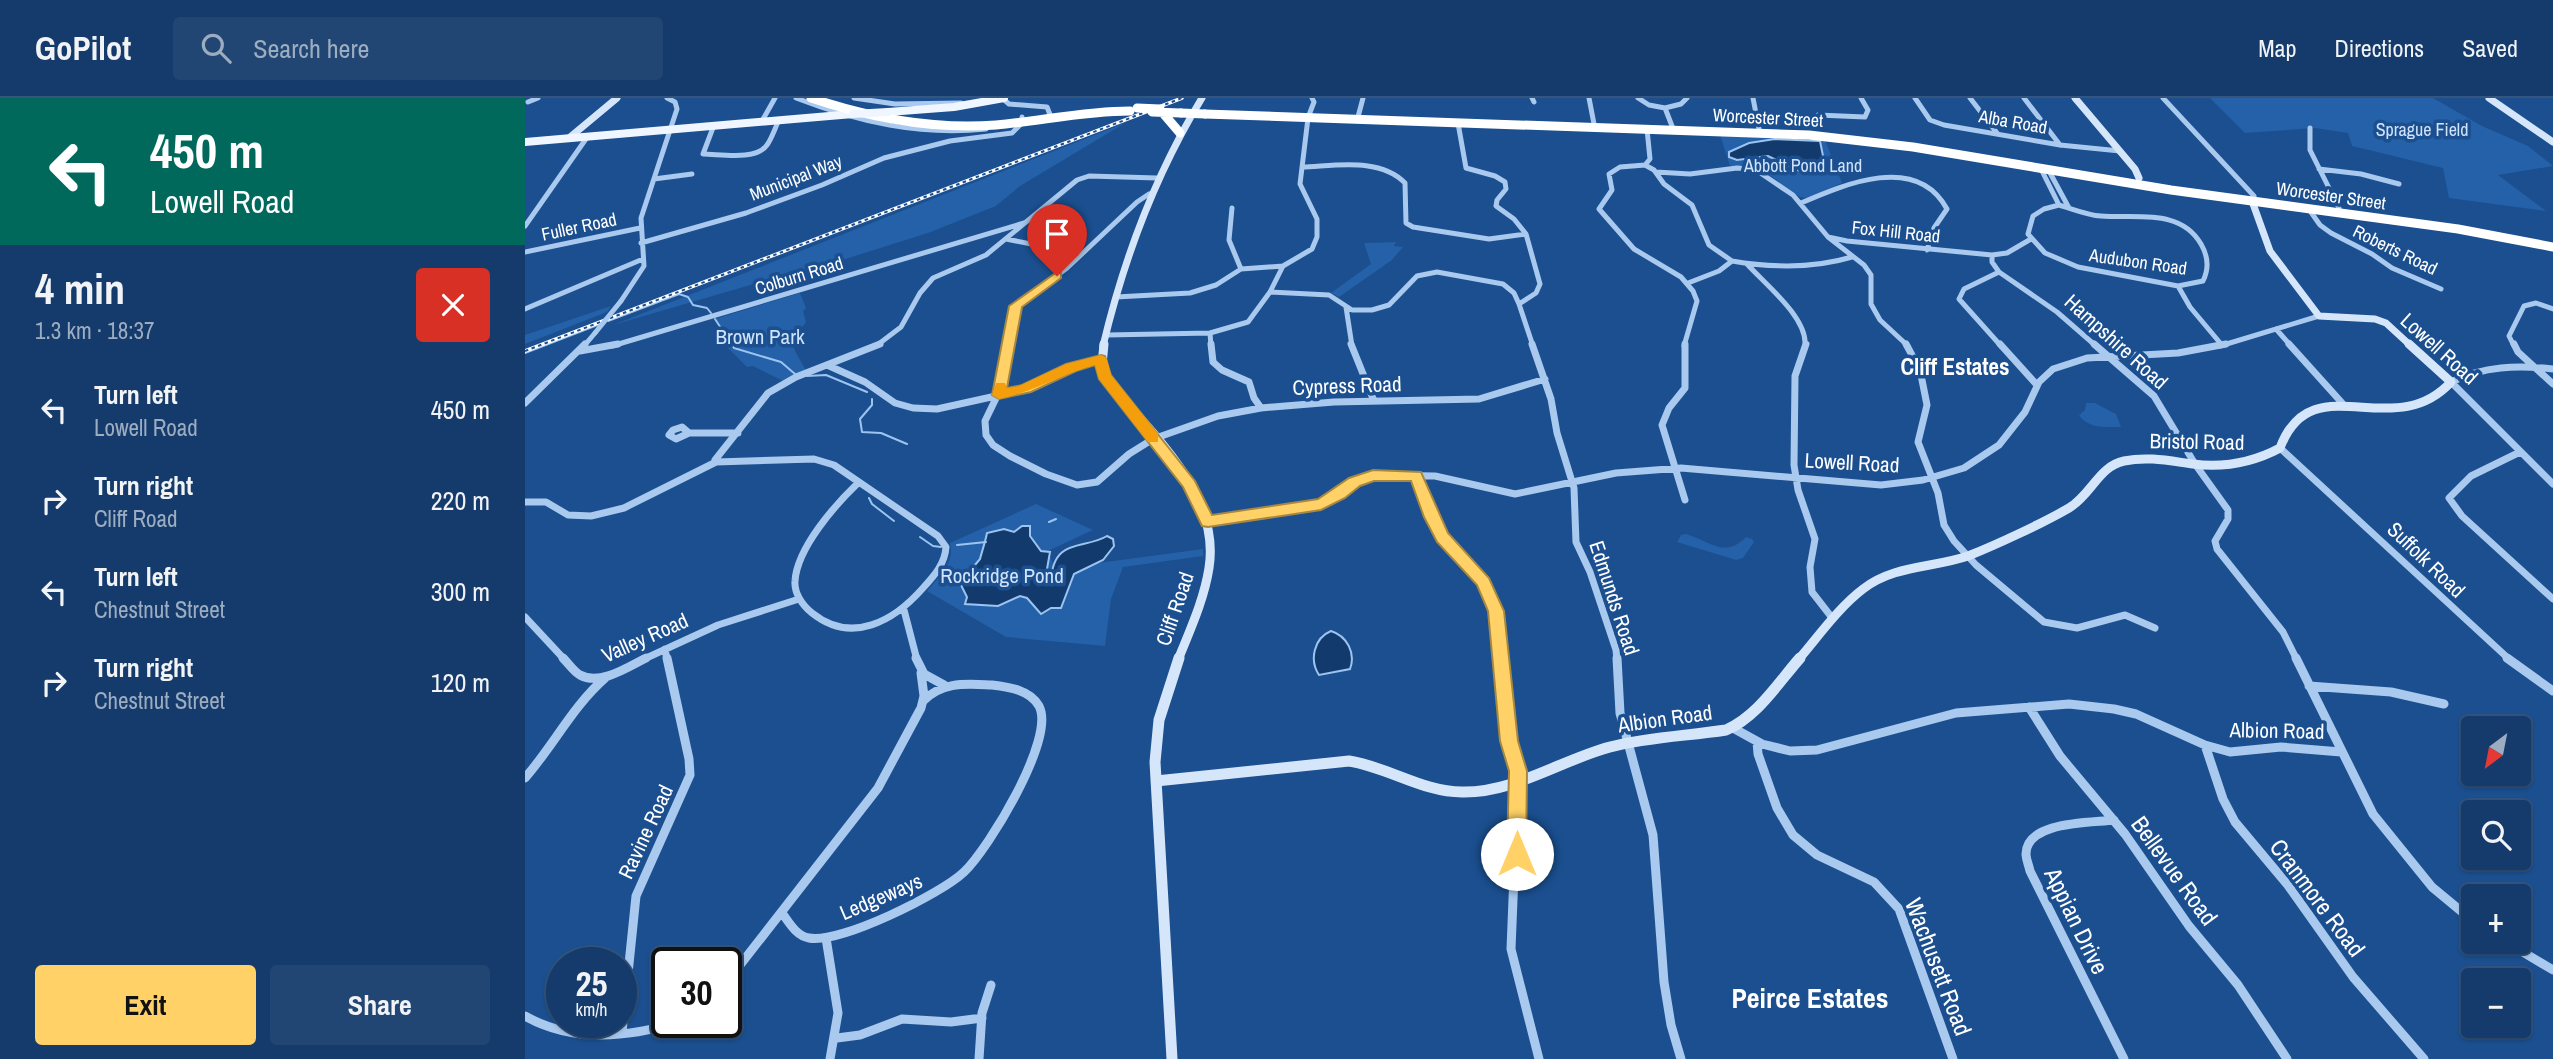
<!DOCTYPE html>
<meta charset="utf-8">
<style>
:root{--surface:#143b6b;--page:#214673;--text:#f1f3f6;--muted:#9dadc1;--line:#33557e;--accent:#ffd166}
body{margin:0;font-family:"Archivo Narrow",sans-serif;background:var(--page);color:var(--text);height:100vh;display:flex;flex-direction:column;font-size:26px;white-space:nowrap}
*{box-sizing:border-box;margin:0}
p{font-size:23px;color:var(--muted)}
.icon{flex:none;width:38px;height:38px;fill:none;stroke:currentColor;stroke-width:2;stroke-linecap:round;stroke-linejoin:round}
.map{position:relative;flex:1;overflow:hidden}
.sheet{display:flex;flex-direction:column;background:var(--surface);width:525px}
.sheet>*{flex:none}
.guide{background:#00695c;color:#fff;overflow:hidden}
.needle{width:46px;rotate:212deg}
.tools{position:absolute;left:1936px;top:618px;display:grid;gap:14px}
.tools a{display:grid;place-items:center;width:70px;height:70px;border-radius:7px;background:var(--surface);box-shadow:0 2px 5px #0004,0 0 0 2px var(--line);font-size:35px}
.speed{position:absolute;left:21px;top:849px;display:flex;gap:14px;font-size:35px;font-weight:700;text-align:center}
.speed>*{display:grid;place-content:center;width:91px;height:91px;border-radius:50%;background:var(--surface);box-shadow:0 2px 5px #0004,0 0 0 2px var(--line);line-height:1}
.speed small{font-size:18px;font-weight:400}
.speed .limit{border:4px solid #111;border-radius:10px;background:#fff;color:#111}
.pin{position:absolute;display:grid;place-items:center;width:60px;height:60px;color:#fff;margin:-72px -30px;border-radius:50% 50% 50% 0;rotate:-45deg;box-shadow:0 0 7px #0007}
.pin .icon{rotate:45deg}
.me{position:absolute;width:77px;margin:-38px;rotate:0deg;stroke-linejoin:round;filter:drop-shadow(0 0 5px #0008)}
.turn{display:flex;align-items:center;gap:24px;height:147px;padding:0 35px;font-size:32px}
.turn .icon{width:91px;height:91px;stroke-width:2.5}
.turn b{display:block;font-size:49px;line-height:60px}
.round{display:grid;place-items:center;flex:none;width:74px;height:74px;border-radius:7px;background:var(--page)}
.head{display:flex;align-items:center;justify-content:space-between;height:119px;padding:0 35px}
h1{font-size:42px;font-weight:700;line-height:52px}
.primary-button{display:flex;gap:14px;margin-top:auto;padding:14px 35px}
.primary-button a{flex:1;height:80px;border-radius:7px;background:var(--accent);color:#111;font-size:28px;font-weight:700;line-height:80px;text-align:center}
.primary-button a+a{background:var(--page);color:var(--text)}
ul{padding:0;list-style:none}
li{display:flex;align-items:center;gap:21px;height:91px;padding:0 35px}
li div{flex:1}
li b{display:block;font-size:26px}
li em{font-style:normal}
header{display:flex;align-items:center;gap:42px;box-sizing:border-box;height:98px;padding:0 35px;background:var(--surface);border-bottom:2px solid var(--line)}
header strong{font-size:33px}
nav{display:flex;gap:38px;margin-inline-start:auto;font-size:24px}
.search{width:490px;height:63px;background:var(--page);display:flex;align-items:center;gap:18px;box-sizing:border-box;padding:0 24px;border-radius:7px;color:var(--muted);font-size:26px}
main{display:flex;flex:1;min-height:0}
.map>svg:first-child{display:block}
</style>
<header>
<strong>GoPilot</strong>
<div class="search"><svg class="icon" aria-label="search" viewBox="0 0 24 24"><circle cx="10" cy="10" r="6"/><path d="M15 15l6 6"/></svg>Search here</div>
<nav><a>Map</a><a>Directions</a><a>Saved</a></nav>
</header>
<main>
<section class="sheet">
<div class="guide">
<div class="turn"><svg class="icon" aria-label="left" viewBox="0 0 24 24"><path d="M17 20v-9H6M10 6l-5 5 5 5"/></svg><div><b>450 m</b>Lowell Road</div></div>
</div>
<div class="head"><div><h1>4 min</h1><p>1.3 km · 18:37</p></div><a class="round" style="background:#d93025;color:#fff"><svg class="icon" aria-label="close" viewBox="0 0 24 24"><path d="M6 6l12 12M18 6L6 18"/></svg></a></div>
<ul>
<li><svg class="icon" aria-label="left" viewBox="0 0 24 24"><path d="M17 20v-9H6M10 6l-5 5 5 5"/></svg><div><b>Turn left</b><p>Lowell Road</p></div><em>450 m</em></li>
<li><svg class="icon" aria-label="right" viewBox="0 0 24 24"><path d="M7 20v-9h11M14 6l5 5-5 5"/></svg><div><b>Turn right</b><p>Cliff Road</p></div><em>220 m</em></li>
<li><svg class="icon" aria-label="left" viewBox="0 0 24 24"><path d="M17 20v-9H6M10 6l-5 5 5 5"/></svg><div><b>Turn left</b><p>Chestnut Street</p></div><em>300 m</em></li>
<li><svg class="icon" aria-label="right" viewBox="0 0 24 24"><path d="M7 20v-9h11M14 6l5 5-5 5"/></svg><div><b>Turn right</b><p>Chestnut Street</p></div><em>120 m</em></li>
</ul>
<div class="primary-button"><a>Exit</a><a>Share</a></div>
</section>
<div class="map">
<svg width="2028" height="961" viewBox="0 0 2028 961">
<rect width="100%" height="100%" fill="#1b4f8f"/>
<path fill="#2461a8" d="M1685,0H1908L1957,28L2003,48L2028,68L1973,77L2021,113L1924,100L1918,70L1827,48L1823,35L1790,30L1720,35Z
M600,25L495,88L471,108L403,135L298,168L297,166L88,227Z
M1195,37L1300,42L1317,85L1282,100L1275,99L1236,71L1205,68Z
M871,144L869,148L878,149L867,162L814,199L806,195L846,166L839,145Z
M275,195L281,210L278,213L281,224C264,249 265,244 281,272L258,283L228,268L222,269L201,248L197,230L190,221Z
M86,208L82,214L0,246V237Z
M1561,305H1570L1591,316L1596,329C1581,329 1563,331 1554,317L1560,312Z
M511,406L568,432L523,453L536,487L551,468L678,451V458L598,469L586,501L580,548L481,539L402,493C414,479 430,464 425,445Z
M1161,436C1185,443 1200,461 1221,439L1227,441L1229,444L1218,460L1211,462L1152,444L1156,437Z"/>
<path fill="#123a6d" stroke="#9cc4f0" stroke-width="2" d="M1250,41L1295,43L1300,68L1289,67L1277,74L1243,58L1212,62L1204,59V54L1224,45Z
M497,428H505V438L516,453L525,454L522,471L524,476L520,482L523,485L526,483C528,439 559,452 582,438L588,441L589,448L578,462L549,476L536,510H526L516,516L502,500L495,498L473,508L440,506L442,499L435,485L455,461C457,453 460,445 462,435L479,431L489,434Z
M806,533C822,538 831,555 825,571L794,577C784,562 789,540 806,533Z"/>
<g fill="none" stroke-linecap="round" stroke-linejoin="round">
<path stroke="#9cc4f0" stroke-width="2" d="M190,221L209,250L256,264L270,276
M83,223L154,196L163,199L168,207L182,210L186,215
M0,255L75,226
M282,278L301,277L342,294
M347,301V307L335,321L337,334L356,335L382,346
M344,400L347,406L369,423
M524,424L531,421
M395,439L408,448L416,449
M432,447L461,444"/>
<path stroke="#a9c9ee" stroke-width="5" d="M271,0C333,24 395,38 461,31
M329,0L370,6L436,5
M477,0L484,6L522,9L526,19
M1007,0L1009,4
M1064,0L1069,26
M1113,0L1124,7L1140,10
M1228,0L1234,31
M1390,0L1405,22L1419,27L1535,47L1595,53
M1445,0L1472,35
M1499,0L1535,47
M1638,0L1729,98
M3,4L13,0
M784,17L789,4L787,0
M1293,17L1340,19L1343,12L1336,0
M833,19L838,0
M237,23L250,0
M933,25L941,70L970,78L980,84L981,91L972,102L971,108L989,121L1001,136L1015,186L1011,195L994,206L1008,248
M189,27L178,56C195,56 231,63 242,47C247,40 250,30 254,22
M1147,28L1140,10L1156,6L1162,0
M1785,30V52L1814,110
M1122,31L1125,61L1120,67L1095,69L1084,76L1087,92L1074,111L1109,151L1156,179L1168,193L1172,203L1159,248
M1120,67L1129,72L1139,86L1167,107L1184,147L1207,163
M777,69C810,68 855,59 880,85L881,125L888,129L964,141L1001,136
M1516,71L1534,107
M1794,71L1836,76L1874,86
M1524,73L1544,110
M1131,74L1165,76L1212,70L1231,72L1268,97L1303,139L1322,143L1467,157L1482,155L1506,141
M129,81L167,76
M1276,105C1320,86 1392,55 1422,111L1409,130L1402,152
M1534,107C1548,111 1562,117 1576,118C1612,121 1655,110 1676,146C1683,158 1684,171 1678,183L1653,188L1553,169L1520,155L1503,136L1508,118L1519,111Z
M707,110L704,142L716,171
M1783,110L1795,127L1806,135L1847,156L1867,170L1916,191
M0,128L63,38
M1303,139L1339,167L1346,177V206L1355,222L1383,248
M481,141L557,156
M116,145L221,115L297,87L359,60L425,43L487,35L496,26L497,19
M0,154L115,130
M1467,157V164L1474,174L1532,214L1571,248
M1222,166C1240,186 1283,220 1280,248
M758,168L787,151L792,139V121L775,86L783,20
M1474,174L1439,191L1434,201L1476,248
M1163,185L1194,173L1207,163C1248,170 1287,171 1327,159
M1653,188L1665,209L1696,246
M745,194L804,197L827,212H847L864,207L892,178L912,174L978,186L989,195L994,206
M591,199L665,195L691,187L716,171L758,168L745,194L723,224L685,235
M96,203L119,168L116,120L152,11L150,4L142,0
M821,209L827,248
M0,211L118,161
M1751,231L1766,248
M582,237L685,235L686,248
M59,248L70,235
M87,248L499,125
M351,248L376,229L395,195L408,180L461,157L552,82L564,78L632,80
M482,248L491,208L542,170L612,104L624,96
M1695,248L1794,218
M1989,248L1984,238L1999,208L2011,205L2028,211"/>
<path stroke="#a9c9ee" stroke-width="7" d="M483,246L475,292L460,323L461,337L468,347L485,358L521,376L552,387L572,384L604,356L628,341L693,318L736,310L809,304L954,301L1020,281
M686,246L688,264L697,272L724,284L729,300L736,310
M826,246L849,303
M1007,246L1026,301L1032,335L1049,390L1051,444L1065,474L1091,552L1092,562
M1160,246V290L1144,310L1137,327L1160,402
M1281,246L1270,278L1269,367L1273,392L1290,441L1285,469L1287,494L1308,521
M1381,246L1395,272L1402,307L1393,344L1413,395L1419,427L1429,443L1451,467L1519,524L1552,530L1600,517L1630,530
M1475,246L1511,286
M1569,246L1629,298L1670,366L1703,412V421L1690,443L1692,451L1758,534L1772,562
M1764,246L1818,306
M1989,246L1993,254L2028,286
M55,253L93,246
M302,267L340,284L370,305L388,310L412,311L498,292L546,269L576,262
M2028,271C1992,267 1959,268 1926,284L2028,386
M0,305L60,246
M157,329L164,335L151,341L144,337L148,332Z
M164,335H213
M1755,350L1985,562
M1995,354L1946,378L1924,400L1937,418L2028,501
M190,362L243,295L271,279L355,246
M891,378L906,419L918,440L958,484L971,513L976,562
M0,404H21L43,417L66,418L99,410L191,364L289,361L309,367L413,438L421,449C420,466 409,478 398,490C369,523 327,547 287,515C277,507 269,495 270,483C272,450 310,407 333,385
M683,424L796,406L815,396L829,384L848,377L910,378L990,396L1091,375L1156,370L1356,387L1398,382L1439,370L1474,347L1500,314L1514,284L1528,271L1562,260L1653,255L1701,246
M379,512L392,562
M0,519L40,562
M140,551L142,562
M117,562L193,527L274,501"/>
<path stroke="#a9c9ee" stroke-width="9" d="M38,560C43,565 49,574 55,577C75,588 103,569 121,560
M391,560L399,576L419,587
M976,560L984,643L993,677L986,851L1014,961
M1092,560L1095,615L1128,737L1139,884L1146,927L1156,961
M1771,560L1848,716L1907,789L1948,823
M1982,560L2028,593
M1784,588L1866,594L1919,606
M1504,609L1535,658L1600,736L1664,828L1713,887L1762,961
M1208,630L1237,646L1265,653L1292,652L1431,615L1544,606L1589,611L1611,616L1680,647L1705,654L1756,649L1816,654
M1232,644L1233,656L1252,710L1268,737L1292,757L1349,784L1374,811L1428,961
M1680,647L1698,701L1710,724L1762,786L1828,879L1899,961
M0,680C28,648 48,608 80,580
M1589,722C1566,725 1501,723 1501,756C1501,761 1504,768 1505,773L1599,961
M257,815C264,824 271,838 284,840C315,846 416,796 439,774C464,750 531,640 514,608C505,592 484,589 467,587C441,586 418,583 398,603
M301,840L313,915L305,961
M1981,844L2028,872
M201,885L353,690L396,610L399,598L396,575
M0,918C48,945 102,940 153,924
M97,934L111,798L165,677L164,661L142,560
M312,940L335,937L377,921L426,924L457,920
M454,961L457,915L466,887"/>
<path stroke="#d6e6fa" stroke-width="7" d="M1550,0L1610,71L1614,80
M1964,0L2028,44
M44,40L92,0
M1727,103L1745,153L1794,218L1850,221L1861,225L1886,248
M578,248C599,160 630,77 677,0"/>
<path stroke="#d6e6fa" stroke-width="9" d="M579,246L577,267L582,282C625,335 696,395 684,470C679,502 665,532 653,562
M1273,562C1293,539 1313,510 1338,491C1369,467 1408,470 1443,458C1471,447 1518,425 1544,410C1566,397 1574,368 1599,363C1623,358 1645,363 1668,366C1700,370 1727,365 1755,350C1787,265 1868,347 1926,284L1884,246"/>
<path stroke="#d6e6fa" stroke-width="11" d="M631,683L824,663C863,669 898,694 937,694C989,695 1036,662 1085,649C1123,639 1162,638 1201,632C1232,619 1253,585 1275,560
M647,961L630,664L634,622L654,560"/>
<path stroke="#f0f6ff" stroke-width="8" d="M363,14L429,9L479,0
M0,44L328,16"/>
<path stroke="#fff" stroke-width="9" d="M286,0C346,20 407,32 471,27C516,23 560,13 605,13
M627,14L656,15
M637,14L655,35
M680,16L1284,37L1388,49L1646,92L1933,131L2028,149"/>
<defs>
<path id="rail" d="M0,253L657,0"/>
</defs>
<use href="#rail" stroke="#fff" stroke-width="3.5"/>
<use href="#rail" stroke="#1b4f8f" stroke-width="2" stroke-dasharray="3.5" stroke-linecap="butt"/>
<path stroke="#a9c9ee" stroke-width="5" d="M70,235L96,203"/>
<path stroke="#f0f6ff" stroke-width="8" d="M328,16L363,14"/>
<path stroke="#fff" stroke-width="9" d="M612,10L635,11
M656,15L680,16"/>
</g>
<path fill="#ffd166" stroke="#a68842" stroke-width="2" d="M532,174L536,175V180L497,209L482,290L497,287L541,266L576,257L580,258L586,277L670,383L687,417L793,401L824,380L848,372L896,374L923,435L964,480L979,513L993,643L1002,673L1001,756L999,762L992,765L985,762L982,756L984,673L975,643L963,513L952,487L912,444L899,419L886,383H849L835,388L820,400L796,412L683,429L677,428L658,389L574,281L570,267L551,273L506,294L474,301L467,297L484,208Z"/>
<path fill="#f59e0b" d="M576,257L582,261L586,277L633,336V344H623L574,281L570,267C537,276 508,294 474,301L467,297L471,285H480L482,290L494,288L541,266Z"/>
<g text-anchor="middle" stroke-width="7" stroke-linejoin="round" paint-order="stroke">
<g font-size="18" fill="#fff" stroke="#1b4f8f">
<text transform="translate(1243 20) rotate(3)" y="6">Worcester Street</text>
<text transform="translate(1488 24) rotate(10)" y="6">Alba Road</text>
<text transform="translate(271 80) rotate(-21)" y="6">Municipal Way</text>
<text transform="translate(1806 98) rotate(8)" y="6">Worcester Street</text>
<text transform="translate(54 129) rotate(-12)" y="6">Fuller Road</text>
<text transform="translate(1371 134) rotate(6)" y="6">Fox Hill Road</text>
<text transform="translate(1870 152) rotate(26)" y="6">Roberts Road</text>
<text transform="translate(1613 164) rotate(8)" y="6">Audubon Road</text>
<text transform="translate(274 178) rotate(-17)" y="6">Colburn Road</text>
</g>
<g font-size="18" fill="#cfe3fa" stroke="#1b4f8f">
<text x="1897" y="38">Sprague Field</text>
<text x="1278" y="74">Abbott Pond Land</text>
</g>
<g font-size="21" fill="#cfe3fa" stroke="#1b4f8f">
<text x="235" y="246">Brown Park</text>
<text x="477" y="485">Rockridge Pond</text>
</g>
<g font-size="21" fill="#fff" stroke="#1b4f8f">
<text transform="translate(1591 244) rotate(42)" y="7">Hampshire Road</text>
<text transform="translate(1914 251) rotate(42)" y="7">Lowell Road</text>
<text transform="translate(822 288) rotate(-2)" y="7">Cypress Road</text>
<text transform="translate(1672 344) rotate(1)" y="7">Bristol Road</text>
<text transform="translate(1327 365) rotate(3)" y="7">Lowell Road</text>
<text transform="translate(1901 462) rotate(44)" y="7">Suffolk Road</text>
<text transform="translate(1089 500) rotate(72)" y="7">Edmunds Road</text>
<text transform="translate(650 511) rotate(-71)" y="7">Cliff Road</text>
<text transform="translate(120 540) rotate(-24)" y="7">Valley Road</text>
<text transform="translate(1140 621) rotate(-8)" y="7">Albion Road</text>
<text transform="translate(1752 633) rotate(1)" y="7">Albion Road</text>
<text transform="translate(121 734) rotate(-65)" y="7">Ravine Road</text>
<text transform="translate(356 799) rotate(-23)" y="7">Ledgeways</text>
</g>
<g font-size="23" font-weight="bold" fill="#fff" stroke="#1b4f8f">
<text x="1430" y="277">Cliff Estates</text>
</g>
<g font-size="24" fill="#fff" stroke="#1b4f8f">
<text transform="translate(1649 773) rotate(54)" y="8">Bellevue Road</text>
<text transform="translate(1792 800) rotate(53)" y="8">Cranmore Road</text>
<text transform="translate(1551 823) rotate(64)" y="8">Appian Drive</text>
<text transform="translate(1413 869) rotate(69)" y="8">Wachusett Road</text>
</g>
<g font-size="28" font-weight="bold" fill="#fff" stroke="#1b4f8f">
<text x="1285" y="910">Peirce Estates</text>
</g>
</g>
</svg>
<div class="tools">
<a><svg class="needle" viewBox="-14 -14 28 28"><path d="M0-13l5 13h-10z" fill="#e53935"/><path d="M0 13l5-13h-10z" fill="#9dadc1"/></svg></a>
<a><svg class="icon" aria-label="search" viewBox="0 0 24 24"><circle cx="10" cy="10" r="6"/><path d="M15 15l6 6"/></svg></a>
<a>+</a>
<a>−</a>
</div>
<div class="speed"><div>25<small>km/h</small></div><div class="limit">30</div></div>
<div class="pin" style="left:532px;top:178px;background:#d93025"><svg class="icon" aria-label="arrive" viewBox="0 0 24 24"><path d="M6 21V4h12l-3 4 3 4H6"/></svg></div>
<svg class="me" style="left:992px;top:756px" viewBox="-20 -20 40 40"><circle r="19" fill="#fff"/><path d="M0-13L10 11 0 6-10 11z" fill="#ffd166"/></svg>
</div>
</main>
